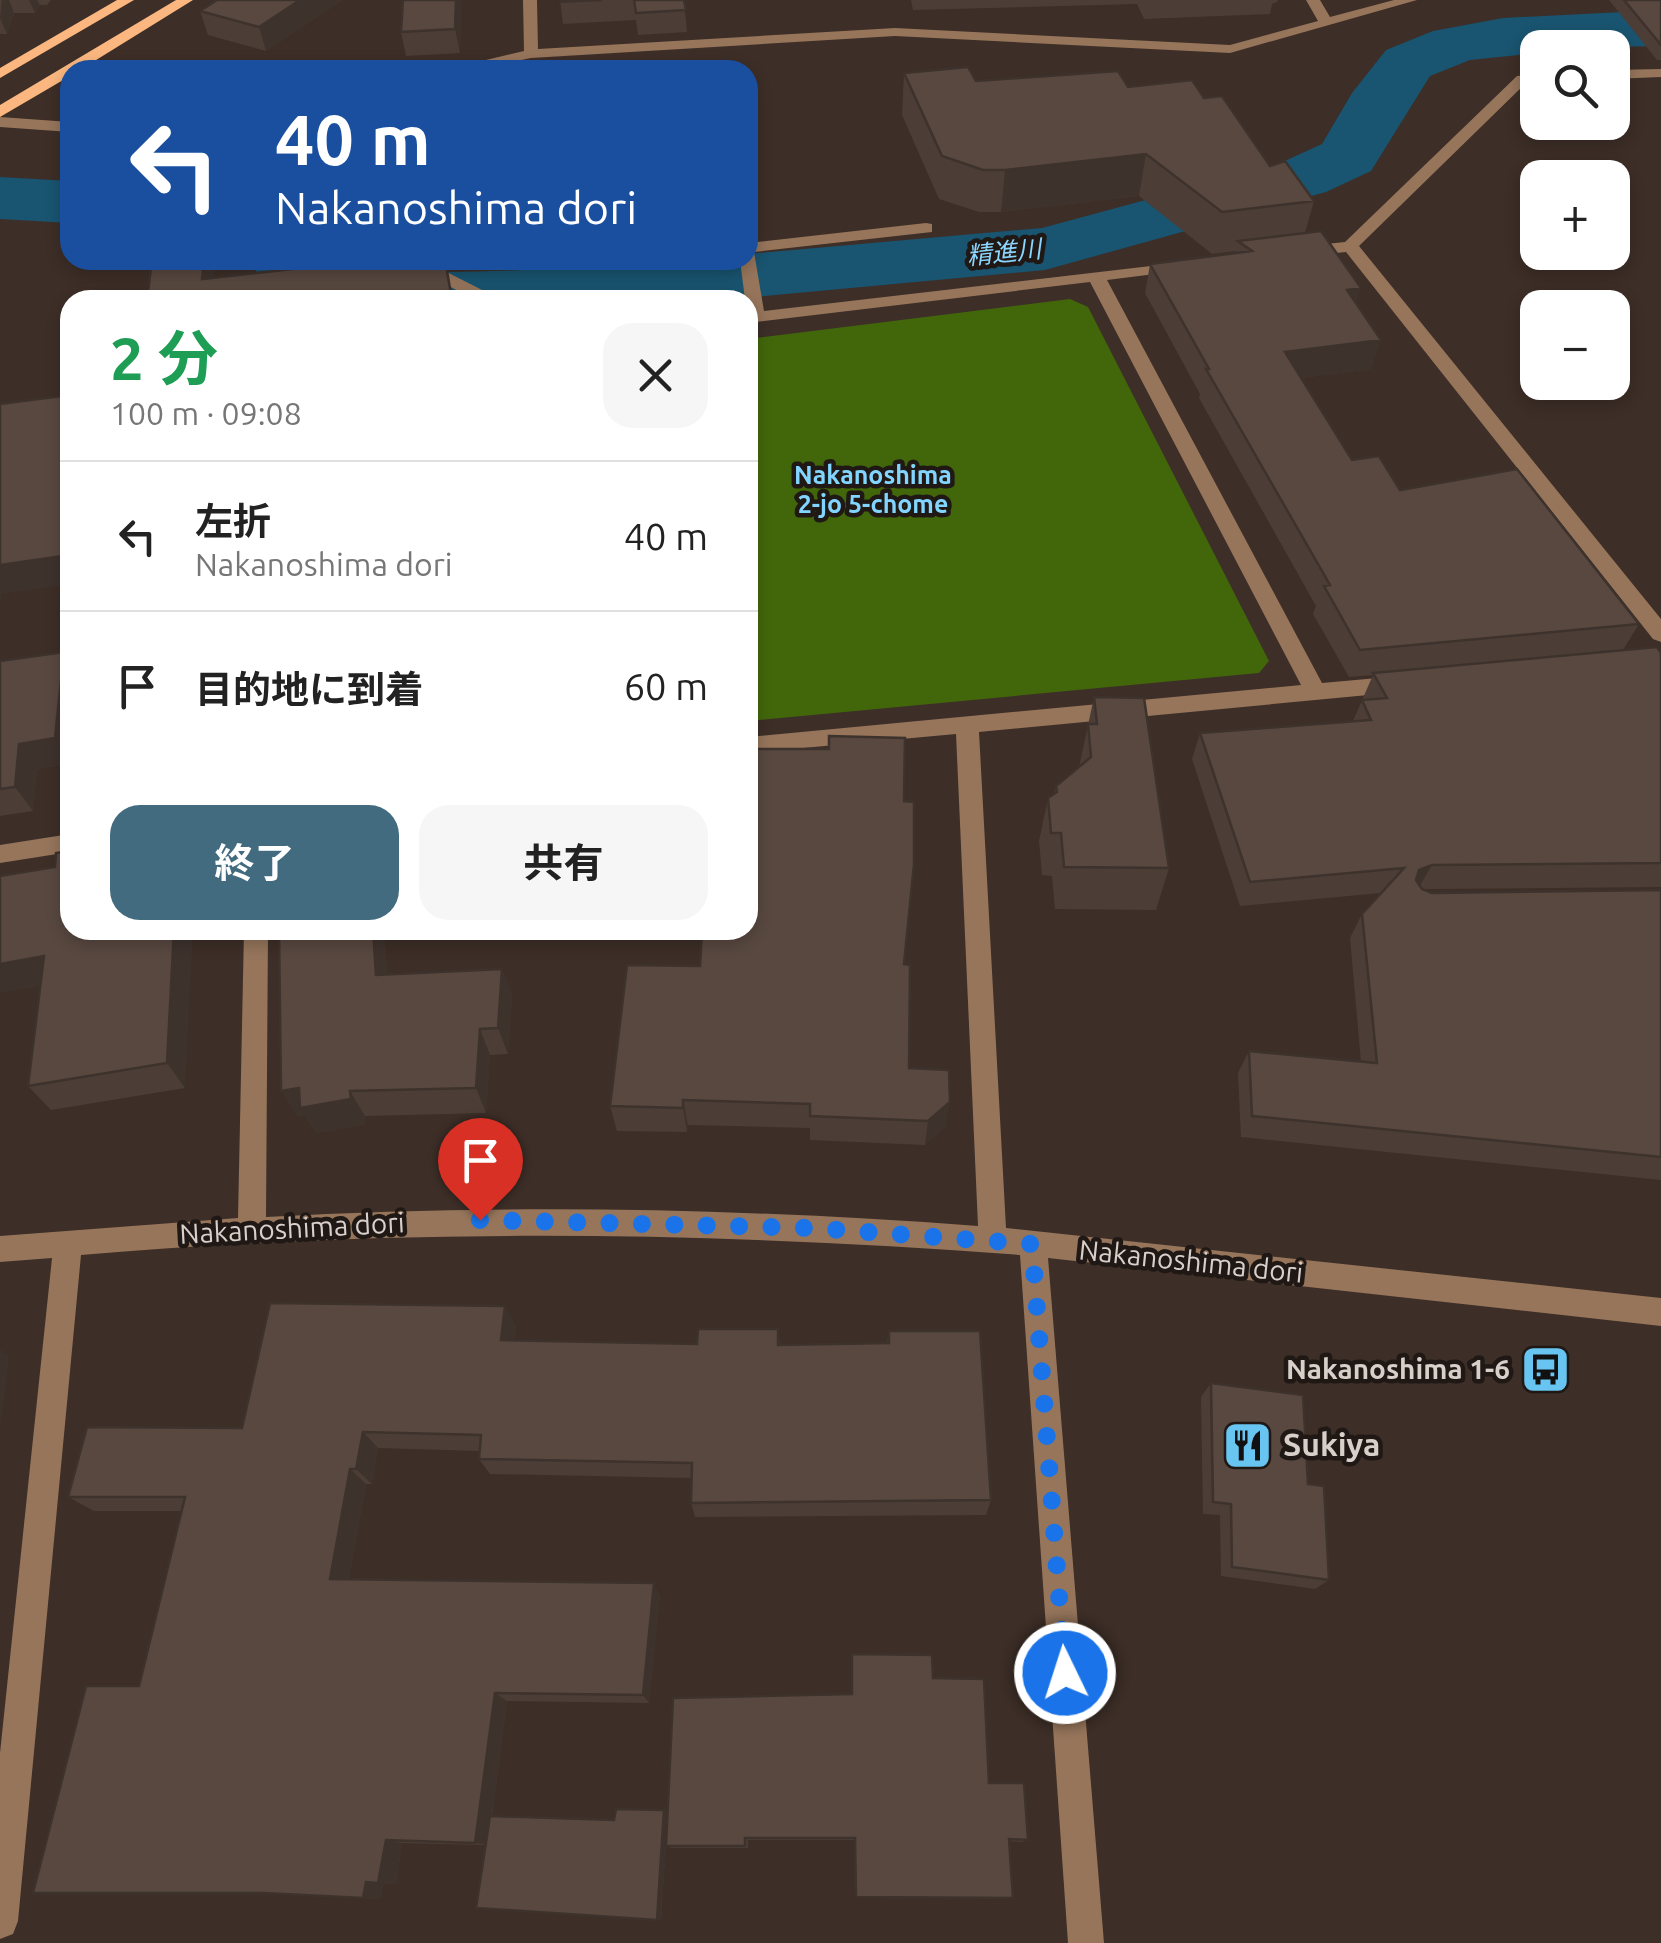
<!DOCTYPE html>
<html lang="ja">
<meta charset="utf-8">
<style>
:root{--surface:#fff;--page:#f6f6f6;--text:#222;--muted:#767676;--line:#e0e0e0;--accent:#426b7f}
body{margin:0;font-family:Ubuntu,"Noto Sans JP",sans-serif;background:var(--page);color:var(--text);height:100vh;display:flex;flex-direction:column;font-size:38px;white-space:nowrap}
*{box-sizing:border-box;margin:0}
p{font-size:32px;color:var(--muted)}
.icon{flex:none;width:55px;height:55px;fill:none;stroke:currentColor;stroke-width:2;stroke-linecap:round;stroke-linejoin:round}
.map{position:relative;flex:1;overflow:hidden}
.drawer{position:absolute;left:60px;top:290px;width:698px;height:650px;display:flex;flex-direction:column;background:var(--surface);border-radius:30px;box-shadow:0 5px 15px #0003}
.drawer>*{flex:none}
.hud{position:absolute;left:60px;top:60px;width:698px;height:210px;border-radius:30px;box-shadow:0 5px 15px #0003;background:#1a4fa0;color:#fff;overflow:hidden}
.fabs{position:absolute;left:1520px;top:30px;display:grid;gap:20px}
.fabs a{display:grid;place-items:center;width:110px;height:110px;border-radius:20px;background:var(--surface);box-shadow:0 5px 15px #0003;font-size:50px}
.pin{position:absolute;display:grid;place-items:center;width:85px;height:85px;color:#fff;margin:-102px -42px;border-radius:50% 50% 50% 0;rotate:-45deg;box-shadow:0 0 10px #0007}
.pin .icon{rotate:45deg}
.me{position:absolute;width:110px;margin:-55px;rotate:356deg;stroke-linejoin:round;filter:drop-shadow(0 0 8px #0008)}
.turn{display:flex;align-items:center;gap:35px;height:210px;padding:0 50px;font-size:45px}
.turn .icon{width:130px;height:130px;stroke-width:2.5}
.turn b{display:block;font-size:70px;line-height:85px}
.round{display:grid;place-items:center;flex:none;width:105px;height:105px;border-radius:30px;background:var(--page)}
.overview{display:flex;align-items:center;justify-content:space-between;height:170px;padding:0 50px}
h1{font-size:60px;font-weight:700;line-height:75px;color:#1e9e55}
.cta{display:flex;gap:20px;margin-top:auto;padding:20px 50px}
.cta a{flex:1;height:115px;border-radius:30px;background:var(--accent);color:#fff;font-size:40px;font-weight:700;line-height:115px;text-align:center}
.cta a+a{background:var(--page);color:var(--text)}
ul{padding:0;list-style:none}
li{display:flex;align-items:center;gap:30px;height:150px;padding:0 50px;border-top:2px solid var(--line)}
li div{flex:1}
li b{display:block;font-size:38px}
li em{font-style:normal}
.map>svg:first-child{display:block}
</style>
<div class="map">
<svg width="1661" height="1943" viewBox="0 0 1661 1943">
<rect width="100%" height="100%" fill="#3d2e27"/>
<path fill="#42670b" d="M1070,299L1088,307L1269,661L1259,673L748,721V339Z"/>
<g fill="none" stroke-linecap="round" stroke-linejoin="round">
<path fill="#195470" fill-rule="evenodd" d="M1661,10V46L1538,48V53L1470,60L1430,76L1371,171L1326,192L1045,270L723,300H342L259,275L248,260C285,260 328,254 364,260C388,265 407,272 432,272C537,273 642,260 748,260V254L1042,228L1278,164L1322,144L1352,93L1386,50L1433,31L1503,18Z
M0,177L70,181V223L0,219Z"/>
<path fill="#96755b" fill-rule="evenodd" d="M523,0H537L538,49L895,28L1230,45L1318,21L1306,0H1320L1330,17L1394,0H1417L1230,53L895,36L531,58L473,70H444L524,51Z
M1661,69V77L1612,79V70Z
M1538,74V83H1526L1359,246L1661,619V642L1653,639L1346,252L1298,257L1290,252L1298,247L1345,242L1517,76Z
M0,117L70,122V132L0,127Z
M926,223L932,224V232L754,252L764,311L1185,262L1188,266L1179,271L1107,280L1322,683L1400,676L1411,684L1400,692L979,732L1006,1228L1661,1298V1326L1048,1258L1104,1943H1068L1020,1255C708,1231 393,1228 81,1255L18,1921L13,1934L0,1939V1753L52,1258L0,1262V1236L238,1218L244,930H268L266,1217C503,1204 741,1208 978,1226L956,734L748,753V737L1301,685L1090,282L748,323L740,260H748V243Z
M427,262L494,296L497,300H475L421,271L418,267Z
M70,834V852L0,863V845Z"/>
<path fill="#fbb77f" fill-rule="evenodd" d="M117,0H134L0,78V68Z
M176,0H193L80,70H70V76L0,117V105Z"/>
</g>
<path fill="#4c3e37" d="M0,0H51L47,5H40L35,13H14L7,34H0Z
M217,0H343L266,51L208,35L200,11Z
M461,0L460,53L406,56L401,32Z
M560,0H684L687,32L638,35L636,20L563,24Z
M911,0H1278L1277,2L1272,4L1270,14L1144,19L1137,4L913,10Z
M1609,0H1661V60H1657Z
M904,73L976,81L1128,87L1204,98L1270,166L1314,201L1305,233L1356,303L1371,369L1301,378L1352,460L1400,490L1639,624L1623,650L1661,653V887L1422,889L1432,893L1661,890V1180L1241,1137L1238,1073L1249,1051L1361,1062L1350,938L1362,914L1381,893L1240,906L1192,759L1200,733L1353,721L1373,675L1349,677L1313,614L1316,606L1199,398L1200,394L1145,293L1150,264L1235,253L1236,251L1212,254L1139,196L1001,212H979L939,199L902,115Z
M64,652L70,661V764L37,769L33,811L0,816V661Z
M1094,697L1169,868L1156,910L1055,909L1052,876L1042,875L1039,841L1048,798L1054,794L1056,786L1079,767Z
M904,801L905,964L909,1068L946,1126L925,1145L810,1140V1128L688,1125L687,1132L617,1131L610,1106L700,966Z
M55,867L185,1088L51,1110L28,1086Z
M279,930H384L387,974L502,969L512,996L508,1054L490,1055L486,1113L365,1116V1124L316,1133L304,1115L297,1116Z
M516,1325L514,1340L697,1344L778,1329L780,1345L887,1343L889,1331L991,1500L986,1515L695,1517L691,1503L692,1478L490,1474L479,1459V1451L378,1448L372,1484H366L349,1579L660,1595L649,1703L507,1701L492,1816L614,1820L664,1810L668,1812L851,1694L933,1678L989,1783L1028,1840L1022,1842L1009,1841L1007,1898H855L854,1840H748V1848H671L666,1846L667,1824L661,1920L485,1845L402,1843L396,1884L383,1883L381,1899L282,1894L33,1893L139,1686L182,1511H94L68,1497L242,1428Z
M1211,1383L1308,1484L1329,1580L1315,1589L1221,1576L1220,1515L1203,1514L1201,1397Z"/>
<path fill="#3e322d" d="M2,0H9L14,13L7,34L0,18Z
M29,0H37L40,5L35,13Z
M300,0H343L266,51L259,27Z
M456,0H461L460,53L455,29Z
M1146,154L1139,196L1001,212L1005,170Z
M204,260H213L215,266L213,300L202,279Z
M1361,288L1352,316L1347,290Z
M1381,340L1371,369L1277,381L1285,352Z
M70,555V584L2,594L0,605V565Z
M64,652L70,661V764L37,769L33,811L15,787L19,744Z
M1432,865L1418,889L1406,895L1419,870Z
M174,930H193L185,1088L167,1063Z
M373,930H384L389,1002L376,975Z
M44,956L65,982L0,993V964Z
M502,969L512,996L508,1054L498,1028Z
M480,1029L490,1055L486,1113L476,1088Z
M299,1088L350,1091L365,1116V1124L316,1133L304,1115L297,1116L281,1091Z
M683,1100L688,1125L687,1132L683,1108Z
M950,1102L946,1126L925,1145L928,1121Z
M505,1306L516,1325L511,1358L501,1340Z
M0,1349L9,1356L0,1432Z
M363,1432L378,1448L372,1484L356,1469Z
M350,1469L366,1484L347,1591L330,1579Z
M654,1583L660,1595L649,1703L643,1695Z
M495,1693L507,1701L488,1845L475,1843Z
M664,1810L668,1812L661,1920H657Z
M386,1840L402,1843L396,1884L378,1883Z
M366,1882L383,1883L381,1899L363,1898Z"/>
<path fill="#584840" stroke="#3e322d" stroke-width="2.5" d="M217,0H300L259,27L200,11Z
M403,0H456L455,29L401,32Z
M560,0H602L560,2Z
M634,0H684L686,10L636,13Z
M1624,0H1661V45Z
M968,67L976,81L1118,71L1128,87L1192,80L1204,98L1222,96L1270,166L1285,161L1314,201L1222,212L1146,154L1005,170H983L942,156L904,73Z
M1321,231L1361,288L1347,290L1381,340L1285,352L1352,460L1379,456L1400,490L1517,469L1639,624L1360,650L1324,586L1330,585L1206,369H1209L1150,264L1252,251L1238,241Z
M152,260H204L202,279L376,260H437L446,265L452,300H147Z
M70,395V555L0,565V404Z
M1657,647L1661,653V863L1432,865L1419,870L1416,880L1422,889L1432,893L1661,890V1157L1252,1116L1249,1051L1377,1063L1362,914L1404,868L1250,882L1200,733L1371,720L1362,700L1387,698L1373,673Z
M64,652L55,738L19,744L15,787L0,789V661Z
M1094,697L1144,698L1169,868L1064,867L1061,833H1051L1048,798L1057,792L1056,786L1091,757L1088,724H1097Z
M829,736L905,738L904,801L914,802V864L904,964L910,965L909,1068L949,1070L950,1102L928,1121L810,1116V1104L683,1100V1108L610,1106L627,965L700,966L702,930H748V749H829Z
M70,851V930H174L167,1063L28,1086L44,956L0,964V876L55,867L56,853Z
M279,930H373L376,975L502,969L498,1028L480,1029L476,1088L350,1091L351,1099L300,1108L299,1088L281,1091Z
M270,1303L505,1306L501,1340L697,1344L698,1329H778V1345L889,1343V1331H980L991,1500L691,1503L692,1463L479,1459L481,1435L363,1432L356,1469H350L330,1579L654,1583L643,1695L495,1693L475,1843L386,1840L378,1883L366,1882L363,1898L264,1893H33L86,1686H139L185,1497H68L87,1427L242,1428Z
M1211,1383L1303,1395L1308,1484L1324,1486L1329,1580L1232,1567L1231,1504L1213,1502Z
M852,1654L932,1655L933,1678L984,1679L989,1783H1024L1028,1840L1009,1839L1013,1898L856,1897L855,1838H745V1846H666L673,1698L852,1694Z
M616,1809L664,1810L657,1920L476,1908L490,1816L614,1820Z"/>
<g fill="none" stroke-linecap="round" stroke-linejoin="round">
<path stroke="#1a73e8" stroke-width="18" stroke-dasharray="0 32.4" d="M480,1220L813,1228L1032,1244L1065,1673"/>
</g>
<defs>
<symbol id="bus-square" viewBox="-11 -11 22 22"><rect x="-9" y="-9" width="18" height="18" rx="4" fill="#68c4f0" stroke="#1f1815"/><path d="M-5-6H5V4H4V6H2V4H-2V6H-4V4H-5ZM-3.5-4V0h7V-4ZM-3.5 1.2v1.5H-2V1.2ZM2 1.2v1.5H3.5V1.2Z" fill="#111"/></symbol>
<symbol id="restaurant-square" viewBox="-11 -11 22 22"><rect x="-9" y="-9" width="18" height="18" rx="4" fill="#68c4f0" stroke="#1f1815"/><path d="M-5-6h1v4h1v-4h1v4h1v-4h1v5L-1.5 .5V6h-2V.5L-5-1ZM5-6V6H3V1.5H1.5Q1.5-4 5-6Z" fill="#111"/></symbol>
</defs>
<g fill-rule="evenodd">
<use href="#bus-square" x="1518" y="1342" width="55" height="55"/>
<use href="#restaurant-square" x="1220" y="1418" width="55" height="55"/>
</g>
<g text-anchor="middle" stroke-width="9" stroke-linejoin="round" paint-order="stroke">
<g font-size="25" font-style="italic" fill="#8cd6ff" stroke="#1f1815">
<text transform="translate(1004 252) rotate(-6)" y="9">精進川</text>
</g>
<g font-size="25" font-weight="bold" fill="#82d5ff" stroke="#1f1815">
<text x="873" y="484">Nakanoshima<tspan x="873" dy="29">2-jo 5-chome</tspan></text>
</g>
<g font-size="28" fill="#d9cfca" stroke="#1f1815">
<text transform="translate(292 1228) rotate(-3)" y="10">Nakanoshima dori</text>
<text transform="translate(1191 1261) rotate(6)" y="10">Nakanoshima dori</text>
</g>
<g font-size="28" font-weight="bold" fill="#d9cfca" stroke="#1f1815" text-anchor="end">
<text x="1510" y="1379">Nakanoshima 1-6</text>
</g>
<g font-size="32" font-weight="bold" fill="#d9cfca" stroke="#1f1815" text-anchor="start">
<text x="1283" y="1456">Sukiya</text>
</g>
</g>
</svg>
<div class="fabs">
<a><svg class="icon" aria-label="search" viewBox="0 0 24 24"><circle cx="10" cy="10" r="6"/><path d="M15 15l6 6"/></svg></a>
<a>+</a>
<a>−</a>
</div>
<div class="pin" style="left:480px;top:1220px;background:#d93025"><svg class="icon" aria-label="arrive" viewBox="0 0 24 24"><path d="M6 21V4h12l-3 4 3 4H6"/></svg></div>
<svg class="me" style="left:1065px;top:1673px" viewBox="-20 -20 40 40"><circle r="17" fill="#1a73e8" stroke="#fff" stroke-width="3"/><path d="M0-11L8 9 0 5-8 9z" fill="#fff"/></svg>
<div class="hud">
<div class="turn"><svg class="icon" aria-label="left" viewBox="0 0 24 24"><path d="M17 20v-9H6M10 6l-5 5 5 5"/></svg><div><b>40 m</b>Nakanoshima dori</div></div>
</div>
<section class="drawer">
<div class="overview"><div><h1>2 分</h1><p>100 m · 09:08</p></div><a class="round"><svg class="icon" aria-label="close" viewBox="0 0 24 24"><path d="M6 6l12 12M18 6L6 18"/></svg></a></div>
<ul>
<li><svg class="icon" aria-label="left" viewBox="0 0 24 24"><path d="M17 20v-9H6M10 6l-5 5 5 5"/></svg><div><b>左折</b><p>Nakanoshima dori</p></div><em>40 m</em></li>
<li><svg class="icon" aria-label="arrive" viewBox="0 0 24 24"><path d="M6 21V4h12l-3 4 3 4H6"/></svg><div><b>目的地に到着</b></div><em>60 m</em></li>
</ul>
<div class="cta"><a>終了</a><a>共有</a></div>
</section>
</div>
